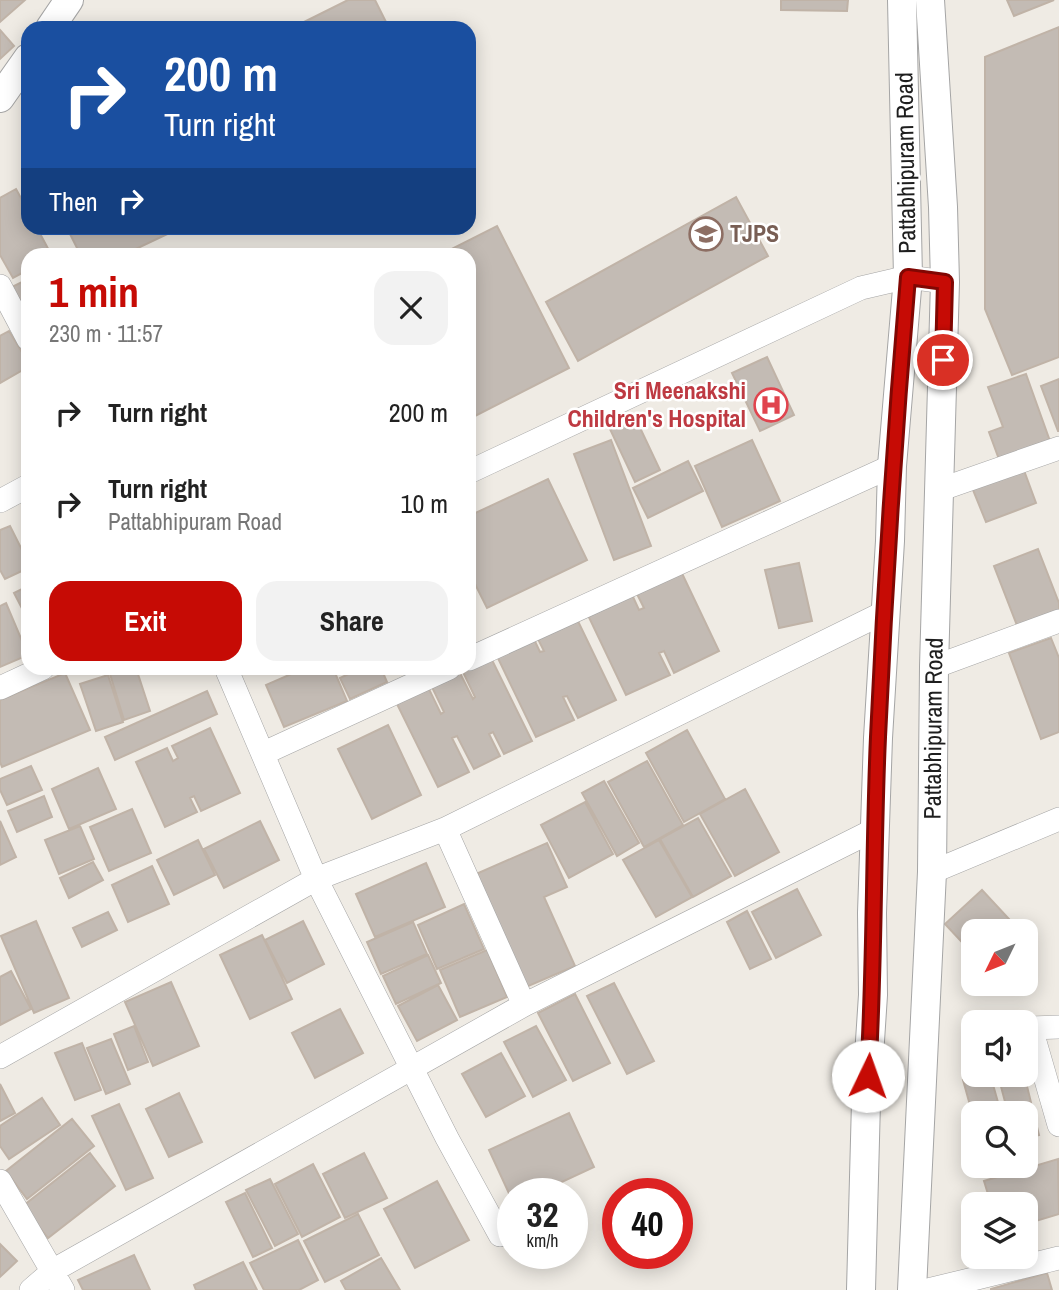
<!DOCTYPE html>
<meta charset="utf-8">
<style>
:root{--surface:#fff;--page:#f2f2f2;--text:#222;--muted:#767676;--accent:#c60b05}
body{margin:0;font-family:"Archivo Narrow",sans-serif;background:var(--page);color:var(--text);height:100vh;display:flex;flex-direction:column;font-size:26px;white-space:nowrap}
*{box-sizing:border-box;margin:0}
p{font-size:23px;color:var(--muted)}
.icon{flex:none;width:38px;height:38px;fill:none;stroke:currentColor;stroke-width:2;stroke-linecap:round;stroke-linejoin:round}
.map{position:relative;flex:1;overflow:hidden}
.drawer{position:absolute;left:21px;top:248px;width:455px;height:427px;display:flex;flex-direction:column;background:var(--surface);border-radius:21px;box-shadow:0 4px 18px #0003}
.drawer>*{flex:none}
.guide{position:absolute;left:21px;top:21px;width:455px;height:214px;border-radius:21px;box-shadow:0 4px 18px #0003;background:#1a4fa0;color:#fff;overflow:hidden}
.needle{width:46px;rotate:227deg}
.tools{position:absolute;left:961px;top:919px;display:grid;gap:14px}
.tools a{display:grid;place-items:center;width:77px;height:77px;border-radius:14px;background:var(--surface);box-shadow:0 4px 18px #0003;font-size:35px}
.speed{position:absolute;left:497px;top:1178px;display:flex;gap:14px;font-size:35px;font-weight:700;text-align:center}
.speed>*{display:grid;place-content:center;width:91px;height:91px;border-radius:50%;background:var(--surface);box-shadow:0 4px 18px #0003;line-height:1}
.speed small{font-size:18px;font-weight:400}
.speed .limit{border:10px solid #d22;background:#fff;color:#111}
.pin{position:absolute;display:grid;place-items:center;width:60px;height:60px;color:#fff;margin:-30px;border:4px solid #fff;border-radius:50%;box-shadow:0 2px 7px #0007}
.me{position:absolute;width:77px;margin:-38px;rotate:3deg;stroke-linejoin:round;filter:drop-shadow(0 0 5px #0008)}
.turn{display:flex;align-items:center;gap:24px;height:147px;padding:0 28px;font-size:32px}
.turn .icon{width:91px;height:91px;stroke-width:2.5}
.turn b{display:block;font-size:49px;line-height:60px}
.then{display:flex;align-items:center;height:66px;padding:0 28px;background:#0003;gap:14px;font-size:26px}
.round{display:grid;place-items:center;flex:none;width:74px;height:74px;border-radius:21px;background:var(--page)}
.overview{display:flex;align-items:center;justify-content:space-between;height:119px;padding:0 28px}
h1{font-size:42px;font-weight:700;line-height:52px;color:var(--accent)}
.primary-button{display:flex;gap:14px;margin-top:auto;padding:14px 28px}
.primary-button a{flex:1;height:80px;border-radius:21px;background:var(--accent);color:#fff;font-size:28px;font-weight:700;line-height:80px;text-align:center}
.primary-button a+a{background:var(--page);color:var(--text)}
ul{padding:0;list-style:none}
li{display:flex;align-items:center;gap:21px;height:91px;padding:0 28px}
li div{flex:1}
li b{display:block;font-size:26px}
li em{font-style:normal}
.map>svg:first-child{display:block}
</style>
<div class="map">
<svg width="1059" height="1290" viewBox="0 0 1059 1290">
<rect width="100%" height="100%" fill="#efebe4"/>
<path fill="#c3bbb4" stroke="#c0b3a7" stroke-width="2" d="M0,0H25L0,22Z
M348,0H375L389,28H305L302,23Z
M781,0H848L847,11L781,10Z
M1007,0H1054L1014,16Z
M1059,27V357L1012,375L985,309V57Z
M0,30L14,46L0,59Z
M16,189L28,211V228H37L52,256H28V270L13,278L0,255V198Z
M736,197L768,256L578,361L546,302Z
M497,226L569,368L469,419V256H438Z
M67,228H180L121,256H81Z
M28,279V319L10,288Z
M9,331L28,362V367L0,383V336Z
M767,357L794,415L760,431L732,373Z
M1026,374L1051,444L1000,462L989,432L1003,427L988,387Z
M1059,379V431H1058L1041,386Z
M634,415L660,470L635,482L609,427Z
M611,440L651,546L614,560L574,454Z
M752,440L780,501L722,527L695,466Z
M688,461L703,491L648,518L633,488Z
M1022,465L1036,503L986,522L971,485Z
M548,479L587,560L487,608L469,572V516Z
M10,526L28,562V568L5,579L0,570V530Z
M1038,549L1059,603V612L1018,628L994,566Z
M799,563L812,621L779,628L765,570Z
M678,565L719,651L674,673L664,651L659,653L670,675L626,695L585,609L629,588L639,610L644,608L633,586Z
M28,586V620L14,593Z
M6,603L28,655L0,667V606Z
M575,615L616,700L578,718L567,696L563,697L574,720L536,737L495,652L532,635L540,652L544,651L535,633Z
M1051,638L1059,658V732L1041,739L1009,653Z
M490,656L532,741L504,754L493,732L489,734L500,756L474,769L457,736L452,738L469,772L438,787L396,702L428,687L441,714L444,712L431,685L459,671L473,699L475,697L462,670Z
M126,668H136L150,711L124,720L110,674Z
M305,668H333L347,701L284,727L266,685Z
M361,668H381L387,682L350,699L340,678Z
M65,673L90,730L2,767L0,762V700Z
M108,675L123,722L96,731L80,684Z
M207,691L217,714L115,760L105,737Z
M388,725L421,795L372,819L338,749Z
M210,728L240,793L201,811L194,796L190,798L197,812L165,827L136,762L167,748L173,761L178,758L172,746Z
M687,730L725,799L684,822L646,753Z
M647,761L683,825L644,847L608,782Z
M31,766L42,790L7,805L0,790V779Z
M98,768L116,809L69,829L52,789Z
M604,781L639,843L617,856L582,793Z
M745,789L779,852L735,876L700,814Z
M44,796L52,817L17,832L8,811Z
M585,802L613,854L569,878L541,825Z
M132,809L151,853L109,871L90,827Z
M698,818L731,876L693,897L660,839Z
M0,821L16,857L0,865Z
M260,821L279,860L224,888L204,849Z
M80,826L94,859L59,874L45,840Z
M198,840L215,875L174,895L157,860Z
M659,840L692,897L656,917L623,860Z
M547,843L567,887L544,897L575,966L526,987L476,874Z
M93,862L103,880L69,898L60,878Z
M426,863L445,907L375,937L356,894Z
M152,866L169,904L128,922L112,885Z
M797,889L821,935L776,958L752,912Z
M982,890L1020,931H973V954L945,924Z
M464,904L484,949L437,969L418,925Z
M747,911L771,959L750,969L727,922Z
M108,912L117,930L82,947L73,928Z
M36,921L69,998L34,1013L1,936Z
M303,921L324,964L287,983L265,940Z
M413,922L427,954L381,974L367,942Z
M262,935L292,999L250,1019L220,955Z
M487,950L507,997L460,1017L440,970Z
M428,955L441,983L396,1004L383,976Z
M11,971L31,1009L0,1025V977Z
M171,982L199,1046L153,1066L125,1002Z
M614,983L654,1061L627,1074L587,996Z
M438,985L457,1020L417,1041L398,1006Z
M575,994L610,1063L573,1081L538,1013Z
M340,1009L363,1053L315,1078L292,1033Z
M134,1026L148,1062L128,1070L114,1034Z
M536,1026L566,1080L533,1097L504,1042Z
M111,1039L130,1084L106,1094L87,1048Z
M82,1043L101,1090L75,1100L55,1053Z
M501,1053L525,1096L486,1117L462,1074Z
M983,1074H990L1001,1113H973V1116L963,1080Z
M1017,1074H1024L1039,1135L1026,1139V1113H1008L999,1079Z
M0,1084L15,1113L0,1121Z
M179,1093L202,1142L169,1157L146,1109Z
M42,1098L60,1125L9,1159L0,1146V1126Z
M119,1104L153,1178L126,1190L92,1116Z
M569,1113L594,1167L536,1194H513V1202L489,1150Z
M72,1119L94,1146L27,1199L6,1171Z
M90,1153L115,1186L48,1238L23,1206Z
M364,1153L387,1198L345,1218L323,1174Z
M1058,1159L1059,1214L1026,1224V1204H991L984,1181Z
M313,1164L340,1217L302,1237L275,1184Z
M270,1179L298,1234L275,1246L246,1190Z
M437,1181L469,1240L415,1268L384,1209Z
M245,1193L272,1248L253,1257L226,1202Z
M358,1214L379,1255L325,1282L304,1241Z
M298,1240L318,1280L299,1290H264L250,1263Z
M0,1244L17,1261L0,1277Z
M134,1255L150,1290H83L78,1280Z
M381,1258L400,1290H346L341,1281Z
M243,1262L257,1290H196L194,1285Z
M1047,1273L1052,1290H991V1289Z"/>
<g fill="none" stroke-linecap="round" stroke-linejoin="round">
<defs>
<path id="minor" d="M0,286L28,339
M469,472L861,288L908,277L945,282
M939,490L1059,448
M0,501L28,486
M469,659L892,466
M934,667L1059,621
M226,668L316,879L447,1138L500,1235
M0,688L43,668
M264,753L449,668
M445,829L524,1005
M932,872L1059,819
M1059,1027L1031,1028L1059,1125
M0,1057L316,879L445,829L885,612
M0,1181L63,1290
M31,1290L54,1270L524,1005L876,829
M928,1290L1059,1258"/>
<g id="tertiary">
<path d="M50,28L69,0"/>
<path d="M0,98L28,58"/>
<path d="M861,1290L866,1102L873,995L872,913L878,738L890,541L892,466L908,277L902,0"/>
<path id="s1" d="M912,1290L932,872L934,667L945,282L943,207L930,0"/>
</g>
</defs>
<use href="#minor" stroke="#a5a5a5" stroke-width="24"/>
<use href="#tertiary" stroke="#a5a5a5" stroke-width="30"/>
<use href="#minor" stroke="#fff" stroke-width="23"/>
<use href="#tertiary" stroke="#fff" stroke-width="28"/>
</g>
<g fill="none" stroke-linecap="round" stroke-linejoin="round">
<defs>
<path id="route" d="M868,1076C875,963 873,850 878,737C885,583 895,430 908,277L945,282L943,360"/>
</defs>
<use href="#route" stroke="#810703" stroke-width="18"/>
<use href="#route" stroke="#c60b05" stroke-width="12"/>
</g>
<defs>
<symbol id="university-ring" viewBox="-11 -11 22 22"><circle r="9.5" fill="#fff" stroke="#8d6e63" stroke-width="1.5"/><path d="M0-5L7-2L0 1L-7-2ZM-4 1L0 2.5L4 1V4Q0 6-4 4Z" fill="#8d6e63"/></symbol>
<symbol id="hospital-ring" viewBox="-11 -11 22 22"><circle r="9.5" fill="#fff" stroke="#e0444e" stroke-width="1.5"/><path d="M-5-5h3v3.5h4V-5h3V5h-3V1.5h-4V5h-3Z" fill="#e0444e"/></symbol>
</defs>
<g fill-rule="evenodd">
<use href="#university-ring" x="687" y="215" width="38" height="38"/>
<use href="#hospital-ring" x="752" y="386" width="38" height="38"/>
</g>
<g text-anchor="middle" stroke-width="5" stroke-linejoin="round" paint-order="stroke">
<g font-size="24" fill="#1e1e1e" stroke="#fff">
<text transform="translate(906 163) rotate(-91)" y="8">Pattabhipuram Road</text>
<text dy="8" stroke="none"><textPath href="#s1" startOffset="562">Pattabhipuram Road</textPath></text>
</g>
<g font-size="24" font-weight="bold" fill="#785e54" stroke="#fff" text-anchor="start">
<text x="730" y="242">TJPS</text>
</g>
<g font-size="24" font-weight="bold" fill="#be3a42" stroke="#fff" text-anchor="end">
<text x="746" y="399">Sri Meenakshi<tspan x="746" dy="28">Children's Hospital</tspan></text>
</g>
</g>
</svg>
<div class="tools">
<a><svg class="needle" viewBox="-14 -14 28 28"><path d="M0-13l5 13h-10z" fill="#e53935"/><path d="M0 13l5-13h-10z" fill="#767676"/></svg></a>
<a><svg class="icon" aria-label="sound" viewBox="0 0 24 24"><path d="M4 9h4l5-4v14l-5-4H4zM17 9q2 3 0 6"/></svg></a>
<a><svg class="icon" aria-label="search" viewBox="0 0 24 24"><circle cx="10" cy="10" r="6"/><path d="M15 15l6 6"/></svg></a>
<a><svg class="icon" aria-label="layers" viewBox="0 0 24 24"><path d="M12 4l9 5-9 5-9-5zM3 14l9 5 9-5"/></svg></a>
</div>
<div class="speed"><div>32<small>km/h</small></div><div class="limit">40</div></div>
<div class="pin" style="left:943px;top:360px;background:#d93025"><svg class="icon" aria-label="arrive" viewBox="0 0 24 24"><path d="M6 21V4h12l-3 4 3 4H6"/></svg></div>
<svg class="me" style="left:868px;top:1076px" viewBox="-20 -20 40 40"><circle r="19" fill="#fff"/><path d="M0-13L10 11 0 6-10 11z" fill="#c60b05"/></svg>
<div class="guide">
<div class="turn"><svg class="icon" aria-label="right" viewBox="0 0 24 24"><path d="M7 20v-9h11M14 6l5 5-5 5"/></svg><div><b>200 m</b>Turn right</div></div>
<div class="then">Then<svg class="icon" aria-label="right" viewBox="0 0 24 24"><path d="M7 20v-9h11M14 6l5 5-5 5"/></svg></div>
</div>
<section class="drawer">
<div class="overview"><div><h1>1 min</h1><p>230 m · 11:57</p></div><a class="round"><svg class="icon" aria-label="close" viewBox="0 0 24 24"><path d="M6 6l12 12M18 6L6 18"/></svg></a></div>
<ul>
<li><svg class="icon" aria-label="right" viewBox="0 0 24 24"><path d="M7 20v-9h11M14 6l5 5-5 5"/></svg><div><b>Turn right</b></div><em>200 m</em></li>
<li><svg class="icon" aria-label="right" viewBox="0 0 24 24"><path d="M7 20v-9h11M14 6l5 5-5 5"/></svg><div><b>Turn right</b><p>Pattabhipuram Road</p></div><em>10 m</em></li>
</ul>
<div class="primary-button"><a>Exit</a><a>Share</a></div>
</section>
</div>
